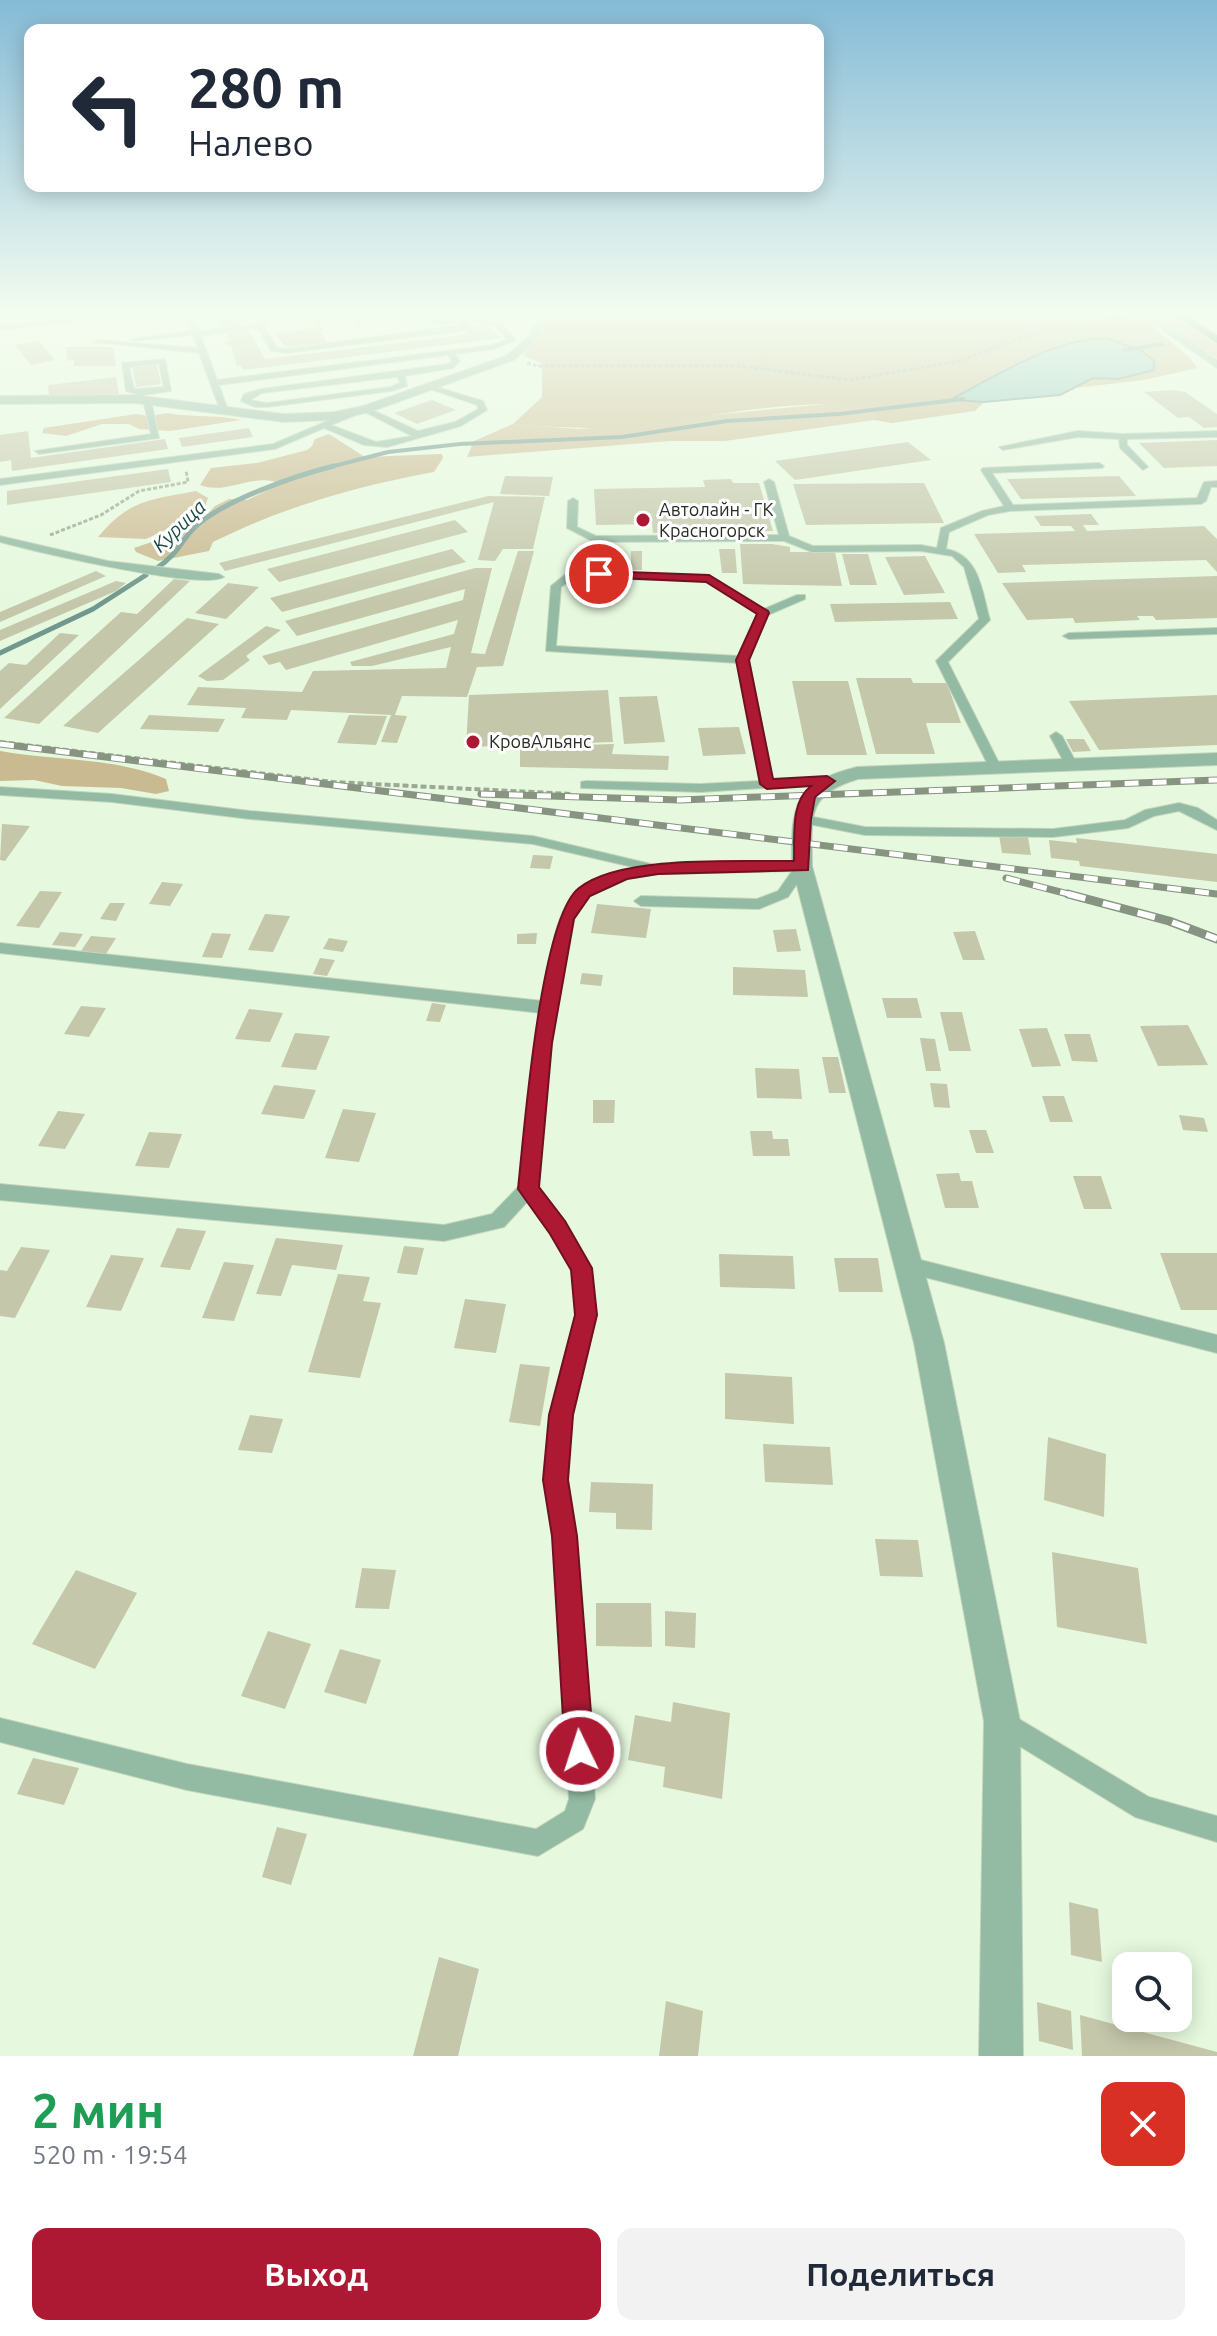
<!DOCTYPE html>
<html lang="ru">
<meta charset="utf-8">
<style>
:root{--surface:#fff;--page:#f2f2f3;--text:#1f2937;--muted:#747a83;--accent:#ad1933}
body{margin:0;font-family:Ubuntu,sans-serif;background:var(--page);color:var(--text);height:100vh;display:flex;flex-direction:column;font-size:30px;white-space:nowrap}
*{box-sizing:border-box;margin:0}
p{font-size:26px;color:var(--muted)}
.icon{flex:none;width:44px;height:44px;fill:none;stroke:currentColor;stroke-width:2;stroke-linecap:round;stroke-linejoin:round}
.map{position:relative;height:2056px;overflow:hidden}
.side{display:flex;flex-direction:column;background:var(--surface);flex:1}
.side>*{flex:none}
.banner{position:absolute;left:24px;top:24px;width:800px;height:168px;border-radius:16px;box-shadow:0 4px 20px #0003;background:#fff;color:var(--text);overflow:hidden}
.fabs{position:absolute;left:1112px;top:1952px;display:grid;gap:16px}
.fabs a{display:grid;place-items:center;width:80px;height:80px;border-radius:16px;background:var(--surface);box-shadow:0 4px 20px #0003;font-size:40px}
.pin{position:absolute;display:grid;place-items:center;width:68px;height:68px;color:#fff;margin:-34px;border:4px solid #fff;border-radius:50%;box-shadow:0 2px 8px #0007}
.me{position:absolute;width:88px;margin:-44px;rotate:356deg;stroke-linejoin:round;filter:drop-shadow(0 0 6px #0008)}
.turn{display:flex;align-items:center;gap:28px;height:168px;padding:0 32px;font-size:36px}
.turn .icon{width:104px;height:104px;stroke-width:2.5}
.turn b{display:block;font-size:56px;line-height:68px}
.round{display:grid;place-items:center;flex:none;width:84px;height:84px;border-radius:16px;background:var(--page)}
.overview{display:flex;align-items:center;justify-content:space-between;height:136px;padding:0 32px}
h1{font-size:48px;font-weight:700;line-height:60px;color:#1e9e55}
.cta{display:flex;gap:16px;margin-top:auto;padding:16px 32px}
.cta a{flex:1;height:92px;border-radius:16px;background:var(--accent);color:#fff;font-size:32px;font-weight:700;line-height:92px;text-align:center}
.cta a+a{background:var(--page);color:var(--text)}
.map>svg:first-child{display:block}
</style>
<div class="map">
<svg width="1217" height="2056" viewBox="0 0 1217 2056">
<rect width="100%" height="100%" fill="#e6f9de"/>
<path fill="#cebe97" d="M1157,317H1174L1217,344V358L1179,335Z
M312,328L319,330L327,343L285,347L275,334Z
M838,403L867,407L875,413L874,420L725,441H670L467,457L474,441L513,424L578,429L635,425L677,418Z
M196,491L208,498L203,512L146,539L98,537C130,499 150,500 196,491Z"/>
<path fill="#caba91" d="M552,317H1141L1191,359L1197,368L1144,380L1075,388L1093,378L1119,379L1124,343C1066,326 1003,372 955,400L984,402L975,411L892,423L874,420L875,413C842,389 681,421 634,426C594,430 553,427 513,424L542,397V363L523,356Z
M167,413C192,418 216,414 241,420L170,431L139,429L129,424H102L66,436L42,433L44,428L136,414L150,416Z
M329,434L365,457L442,454L443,458L434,472C357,486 283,507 213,542L209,551L158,561L136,552L134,548L166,537L176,529L203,519L215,506L229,499L247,500L277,486L276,482C251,474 225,495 200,485L211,468L257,463L307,450L312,446L315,439Z
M0,751C56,761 114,757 166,779L169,791L156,794L121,788L62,786L34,780L0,781Z"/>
<path fill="#90c6bc" stroke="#70988e" stroke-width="2" d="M1106,338L1142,351L1154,361V370L1119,379L1093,378L1060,395L984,402L955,400L954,398C1001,373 1051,340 1106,338Z"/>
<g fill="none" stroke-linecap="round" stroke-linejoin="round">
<path stroke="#70988e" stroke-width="4" d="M1124,350L1162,344
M326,468L388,452L460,444L622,437L727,421L839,414L963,399"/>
<path stroke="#70988e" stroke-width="5" d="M157,568C179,553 179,543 195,527C222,501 297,475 334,466
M0,653L93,609L146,575"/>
</g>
<path fill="#c4c7aa" d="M216,317H244L247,322L223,327Z
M486,325L501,338L243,370L241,366H237L231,345L227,346L224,341H229L226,333L249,331L265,359L464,335L467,334L464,328Z
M39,341L55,360L31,365L15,345Z
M66,347H113L116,366H74V360L67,361Z
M156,361L161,384L136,387L132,364Z
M116,377L119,395H49L48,385Z
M1173,390L1185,392L1217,414V427L1204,428L1189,417L1178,418L1144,392Z
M432,400L456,410L417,424L394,413Z
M249,428L253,437L182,447L179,438Z
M28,431L31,458L165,439L168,449L12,471L11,460L0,462V435Z
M1217,440V466L1164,468L1139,443Z
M908,442L931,460L795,480L775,461Z
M168,469L171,482L7,505V491Z
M505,476L553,477L549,496L500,494Z
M1119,476L1136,496L1021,499L1007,479Z
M731,479L733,483H759L773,531L653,533L652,524L596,525L594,489L705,487L703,480Z
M924,483L944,523L806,525L793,484Z
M488,496L545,497L533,549H503L495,561L478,560L494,502L225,571L219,563Z
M1091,514L1099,525H1083L1087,531L1204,526L1217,539V572L1206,560L1022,565L1026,572L998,573L974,534L1075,531L1071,526H1041L1034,516Z
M455,520L468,532L279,582L267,569Z
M740,544H772L790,547V552H835L842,586L743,584Z
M452,549L466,562L282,612L270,598Z
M719,549H735L737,573H722Z
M518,551H534L503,666L477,667L467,697L402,696L395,715L407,716L397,743L381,742L391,715L291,710L287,720L241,718L246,708L187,705L198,687L302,692L313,671L446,668L451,647L372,666H352L350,662L454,634L458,620L286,670L280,662L269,665L262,656L463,600L465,589L297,636L285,621L475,568H492L471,653L485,654Z
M631,551H642V570H631Z
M842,554H868L877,585H850Z
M925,556L945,593L904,595L885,557Z
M96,571L106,576L0,622V612Z
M1217,576V618L1156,620L1153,616H1137L1140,620L1075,623L1073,618L1027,620L1002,583Z
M174,579L190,581L39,724L4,718L121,612L137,614Z
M116,581L126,583L116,591L0,641V630Z
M228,583L259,587L226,619L195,613Z
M950,602L958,619L835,622L830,604Z
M187,618L219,624L98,733L63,726Z
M266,626L281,630L246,656L250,660L223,680L207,681L198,676Z
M60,633L79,635L0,709V671L9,663L26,665Z
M856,678H911L913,683H947L961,723H926L935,754H876Z
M792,681H848L867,755H807Z
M608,690L613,742L466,747L469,695Z
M1217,695V745L1099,750L1069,701Z
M657,696L665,742L624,744L619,697Z
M149,715L186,717L225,719L218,732L140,729Z
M349,715L387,716L376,745L337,743Z
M739,727L746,754L703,756L698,728Z
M1066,739H1084L1091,751L1073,752Z
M614,744L612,754L669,756L668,770L520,767V747Z
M2,824L30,826L5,861L0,860Z
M999,835L1028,837L1031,855L1002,853Z
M1076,838L1217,854V882L1080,866L1079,861L1051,858L1049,840L1077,843Z
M533,855L553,856L550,869L530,868Z
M162,882L183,884L170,906L149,904Z
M40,891L62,892L39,928L16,926Z
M110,903H125L116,921L100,919Z
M597,904L651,909L646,938L591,933Z
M265,914L290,916L273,952L248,950Z
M796,929L801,951L777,952L773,930Z
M975,931L985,960H963L953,932Z
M60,932L83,934L75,947L52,945Z
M212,933L231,934L222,958L202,957Z
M537,933L536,944H517V934Z
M91,936L116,938L106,954L81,951Z
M329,938L348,941L343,952L323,949Z
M320,958L335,960L327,976L313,974Z
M733,967L805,970L808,997L733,995Z
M582,973L603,975L601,986L580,984Z
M882,998H917L922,1018H887Z
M432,1003L446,1005L440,1022L426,1021Z
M81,1006L106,1008L89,1037L64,1034Z
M249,1009L283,1013L270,1042L235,1039Z
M940,1012H962L971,1051H949Z
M1188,1025L1208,1065L1158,1066L1140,1026Z
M1047,1028L1061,1066L1032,1067L1019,1029Z
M295,1033L330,1036L316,1070L281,1067Z
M1064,1034H1090L1098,1062L1072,1061Z
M920,1038L935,1039L941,1071H926Z
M822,1057H838L846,1093H829Z
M755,1068L799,1069L802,1099L757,1098Z
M930,1083L947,1084L950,1108L934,1107Z
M274,1085L316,1090L304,1119L261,1114Z
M1042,1096H1064L1073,1122H1050Z
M593,1100H615L614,1123H593Z
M343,1109L376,1113L359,1162L325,1158Z
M58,1111L85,1114L65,1149L38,1146Z
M1179,1115L1204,1118L1208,1132L1183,1130Z
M969,1130H986L994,1153H976Z
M750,1131H772L773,1139H788L790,1156H753Z
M149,1132L182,1134L169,1168L135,1166Z
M959,1173L961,1181H972L979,1208H945L936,1174Z
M1073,1176H1101L1112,1209H1084Z
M177,1228L206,1231L190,1270L160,1267Z
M276,1238L343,1245L336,1270L292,1265L281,1296L256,1294Z
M404,1246L424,1248L417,1275L397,1273Z
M21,1247L50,1250L15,1318L0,1316V1270L7,1271Z
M1160,1253H1217V1310H1181Z
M719,1254L793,1256L795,1289L720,1287Z
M111,1255L144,1258L121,1311L86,1307Z
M834,1258H878L883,1292H839Z
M224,1262L254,1265L234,1321L202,1318Z
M338,1274L370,1277L363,1301L381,1303L360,1378L308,1372Z
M465,1299L506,1304L496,1353L454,1348Z
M520,1364L550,1367L540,1426L509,1422Z
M725,1373L792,1377L794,1424L725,1419Z
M250,1415L283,1419L272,1453L238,1450Z
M1048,1437L1106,1454L1104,1517L1044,1500Z
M763,1444L830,1447L833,1485L765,1482Z
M591,1482L653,1484L652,1530L616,1529V1513L589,1512Z
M875,1539L918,1540L923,1577L880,1576Z
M1052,1552L1138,1568L1147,1644L1057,1627Z
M362,1568L396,1570L389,1609L355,1608Z
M76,1570L137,1593L95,1669L32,1644Z
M596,1603H651L652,1647L596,1646Z
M665,1611L696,1613L695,1648L665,1646Z
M268,1631L311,1644L285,1709L241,1696Z
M340,1649L381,1660L366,1704L324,1692Z
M673,1702L730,1713L722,1799L663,1787L665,1767L628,1760L635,1715L671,1722Z
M33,1758L79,1768L64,1805L17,1794Z
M277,1827L307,1834L291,1885L262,1877Z
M1069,1902L1098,1909L1102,1962L1071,1955Z
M439,1957L479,1969L458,2056H413Z
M666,2001L703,2011L698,2056H659Z
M1037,2002L1071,2011L1073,2050L1039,2041Z
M1080,2015L1217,2052V2056H1082Z"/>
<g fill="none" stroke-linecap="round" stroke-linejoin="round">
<defs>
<path id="service" d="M86,317H106L0,330V326Z
M187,317H193L199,331L255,324L258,317H279L262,323L277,347L286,349L462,325L454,317L500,322L516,340L494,349L455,354L460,361L453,368L405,376L407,386L392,391L267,407H255L241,401L244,394L261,389L448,364L452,361L448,355L219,385L228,410L224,412L220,410L199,353L94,342L98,340L198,348L193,335L135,341L131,339L192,331ZM465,320L495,326L507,339L493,345L217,380L201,336L258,328L271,351L286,353L454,332L471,328ZM397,377L400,383L390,387L267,403L250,400L262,393Z
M421,317C428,317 451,320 457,322L438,325Z
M165,359L171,391L144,395L138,401H132L136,394L126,391L122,363ZM159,364L164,387L134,389L129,367Z
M430,385L483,401L487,410L461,426L387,447L364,445L324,428L275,449L0,485V479L273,444L353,410L357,413L356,415L331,425L376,442L412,436L363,411L362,409L366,407L418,431L455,422L478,409L477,405L430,389Z
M147,398L151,400L159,438L39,454L35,451L151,434L143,400Z
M1078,431L1123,434L1217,431V437L1127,439V445L1148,467L1143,470L1120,448L1119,439L1078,437L1003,450L999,447Z
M1099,463L1104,466L1102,468L992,473L1013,505L1197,498L1204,482L1217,481V487H1211L1206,501L1201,504L1010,511L988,515L949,532L946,549C980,555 982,592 990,620L948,662L1002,769L996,773L990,769L936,661L979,619L964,567L952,556L921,551L812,552L784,541L594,542L567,528L568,501L573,498L578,501L577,527L596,536L779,535L764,482L769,479L774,482L789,536L813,546L921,545L937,548L941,528L982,511L1004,506L981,470L983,468Z
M0,536L108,561L219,574L224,577C202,591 33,551 0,542Z
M567,573L709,575L764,609L797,595H805V599L768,615L749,660L773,780L827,777L832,778V784L700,792L581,788V782L586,781L700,784L760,781L738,663L546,651L551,586ZM573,578L707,581L757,614L739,656L556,646L561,587Z
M1217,628V634L1069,639L1063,636L1069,633Z
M1056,732L1062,736L1078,766L1077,769H1067L1066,766L1050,736Z
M0,787L112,794L250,811L533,836L655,865L802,861L809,866L788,897L759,909L641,906L634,901L641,896L757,899L778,891L792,871L658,874L626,879L589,895L573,919L551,1043L537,1187L565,1222L590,1268L596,1315L571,1415L567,1480L575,1536L595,1799L583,1829L538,1856L187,1790L0,1742V1718L187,1764L536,1829L565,1811L569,1799L553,1536L545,1480L551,1415L576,1315L572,1269L551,1234L527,1202L504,1227L444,1241L0,1200V1184L444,1225L492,1214L519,1186L535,1043L541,1013L0,953V943L543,1001C549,968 552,913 579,889C590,879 622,871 637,868L533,844L250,819L112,802L0,795Z
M1179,803L1198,808L1217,820V830L1179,811L1154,816L1128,828L1053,837L865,835L803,823L796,819L803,815L865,827L1053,829L1125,820L1145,810Z
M909,1257L1217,1335V1353L909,1273L902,1271L900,1265L902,1259Z
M1004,1710L1149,1797L1217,1816V1842L1135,1817L995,1731L992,1722L995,1713Z"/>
<path id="minor" d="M540,317H550L537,340L514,360L370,412L334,420L284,422L135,403L0,404V396L135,395L284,414L334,412L363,406L506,356L529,336Z
M1143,317H1155L1217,360V368Z
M1217,753V765L858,779C805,795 812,817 812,866L944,1343L1020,1721L1023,2056H979L984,1721L914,1343L792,866C791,805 793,783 857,767Z"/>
<path id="primary" d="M1177,317H1189L1217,335V343Z"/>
</defs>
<use href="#service" stroke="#c4d4bc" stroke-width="2"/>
<use href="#minor" stroke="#c4d4bc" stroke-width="2"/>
<use href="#primary" stroke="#c4d4bc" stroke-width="2"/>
<path stroke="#9aa894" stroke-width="3" stroke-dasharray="4 2" stroke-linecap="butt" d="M313,317L322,331
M353,317L360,327
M527,363L538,366H739L850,380L960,361L1043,330L1113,318L1131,319
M50,535L101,515L139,491L188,482L186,470"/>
<path stroke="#9aa894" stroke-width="4" stroke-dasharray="6 3" stroke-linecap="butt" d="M0,742L333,782L572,794"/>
<use href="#service" fill="#93baa3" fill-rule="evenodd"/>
<use href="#minor" fill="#93baa3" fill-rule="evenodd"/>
<use href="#primary" fill="#3b8a61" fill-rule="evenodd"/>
<defs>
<path id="rail-far1" d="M0,744L1217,894
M481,794L680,800L1217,780
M1006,878L1076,896"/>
<path id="rail" d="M1068,894L1169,921L1217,939"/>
</defs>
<use href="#rail-far1" stroke="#879481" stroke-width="7"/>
<use href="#rail" stroke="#879481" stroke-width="9"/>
<use href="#rail-far1" stroke="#fff" stroke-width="5" stroke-dasharray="14" stroke-linecap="butt"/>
<use href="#rail" stroke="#fff" stroke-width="6" stroke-dasharray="18" stroke-linecap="butt"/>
</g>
<linearGradient id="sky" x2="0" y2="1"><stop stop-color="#85bbd6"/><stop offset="0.52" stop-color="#f4fcf0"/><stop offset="1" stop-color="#f4fcf0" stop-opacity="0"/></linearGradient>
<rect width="1217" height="604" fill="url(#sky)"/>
<path fill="#ad1933" stroke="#701021" stroke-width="2" d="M599,571L709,575L768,611L769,613L749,660L773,779L827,776L835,781L815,797L811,819L808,870L658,874L627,879L590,896L574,919L552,1043L539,1187L565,1221L592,1268L597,1315L573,1415L568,1480L577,1536L594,1751L590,1761L580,1765L570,1761L565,1751L552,1536L543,1480L549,1415L575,1315L571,1270L550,1234L518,1189C524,1133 540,918 579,888C622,854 740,862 794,861C795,837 790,802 811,786L767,789L760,784L736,660L757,614L706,582L595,577V572Z"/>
<g fill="#ad1933" stroke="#fff" stroke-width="3">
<circle cx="643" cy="520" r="8"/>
<circle cx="473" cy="742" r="8"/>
</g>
<g text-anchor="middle" stroke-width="6" stroke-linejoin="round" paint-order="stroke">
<g font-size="18" fill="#272d23" stroke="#fff" text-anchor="start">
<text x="659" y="516">Автолайн - ГК<tspan x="659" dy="21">Красногорск</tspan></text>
<text x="489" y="748">КровАльянс</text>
</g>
<g font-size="20" font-style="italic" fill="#1c4b44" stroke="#fff">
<text transform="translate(179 526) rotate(-44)" y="7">Курица</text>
</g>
</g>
</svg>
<div class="fabs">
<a><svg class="icon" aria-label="search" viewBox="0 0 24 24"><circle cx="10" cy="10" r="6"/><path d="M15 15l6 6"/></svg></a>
</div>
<div class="pin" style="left:599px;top:574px;background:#d93025"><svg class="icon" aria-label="arrive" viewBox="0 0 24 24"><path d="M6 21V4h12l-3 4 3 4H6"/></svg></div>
<svg class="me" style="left:580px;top:1751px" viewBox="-20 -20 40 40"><circle r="17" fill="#ad1933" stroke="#fff" stroke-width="3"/><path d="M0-11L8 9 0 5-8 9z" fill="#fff"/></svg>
<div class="banner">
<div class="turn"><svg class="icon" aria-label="left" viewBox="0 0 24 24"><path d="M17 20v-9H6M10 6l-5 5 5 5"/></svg><div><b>280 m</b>Налево</div></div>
</div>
</div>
<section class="side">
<div class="overview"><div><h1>2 мин</h1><p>520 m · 19:54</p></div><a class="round" style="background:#d93025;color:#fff"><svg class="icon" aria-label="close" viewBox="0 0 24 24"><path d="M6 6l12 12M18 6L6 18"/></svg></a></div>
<div class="cta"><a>Выход</a><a>Поделиться</a></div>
</section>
